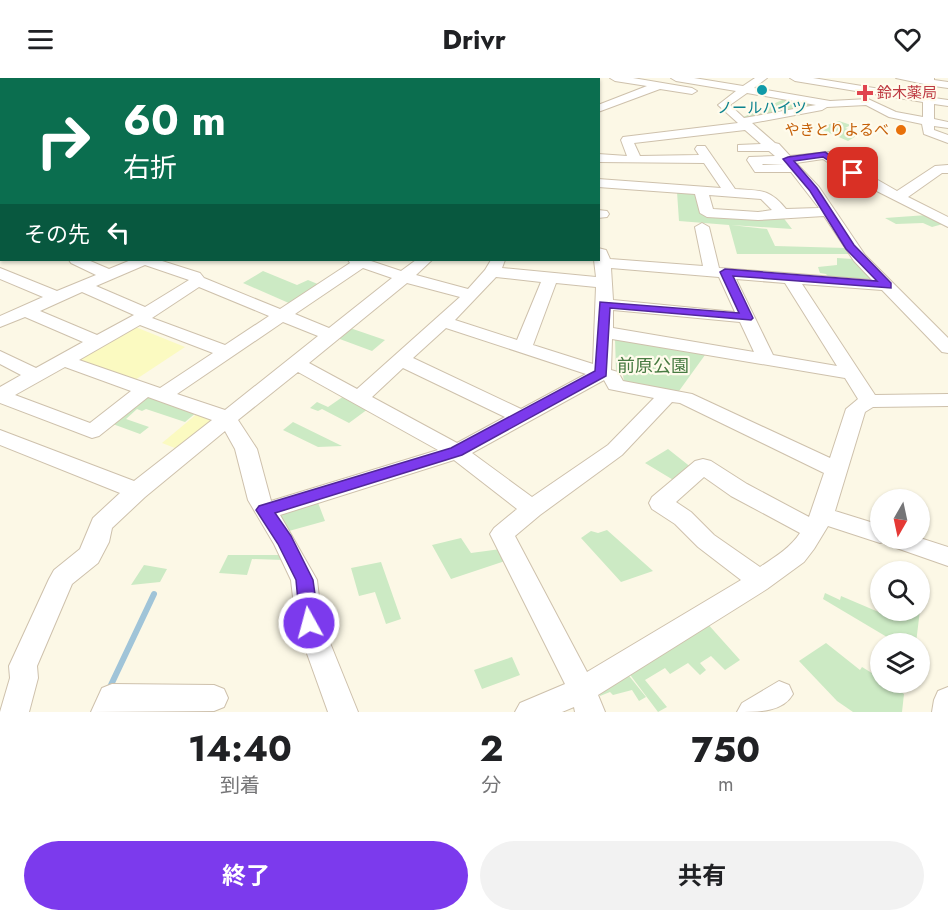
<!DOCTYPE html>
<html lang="ja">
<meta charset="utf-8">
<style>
:root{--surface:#fff;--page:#f2f2f2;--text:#202124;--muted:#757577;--accent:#7c3aed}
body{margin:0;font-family:Jost,"Noto Sans JP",sans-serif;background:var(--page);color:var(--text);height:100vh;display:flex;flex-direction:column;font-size:22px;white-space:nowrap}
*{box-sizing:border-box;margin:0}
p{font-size:20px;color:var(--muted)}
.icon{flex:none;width:33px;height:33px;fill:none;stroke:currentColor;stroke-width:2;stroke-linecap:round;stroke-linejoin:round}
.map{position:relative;height:634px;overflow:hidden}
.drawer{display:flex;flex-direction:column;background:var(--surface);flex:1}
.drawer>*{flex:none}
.guide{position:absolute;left:0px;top:0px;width:600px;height:183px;box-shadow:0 2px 4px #0004;background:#0b6e4f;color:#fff;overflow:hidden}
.needle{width:39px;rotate:189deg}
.fabs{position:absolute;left:870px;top:411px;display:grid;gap:12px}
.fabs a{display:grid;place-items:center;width:60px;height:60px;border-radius:50%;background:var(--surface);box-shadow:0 2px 4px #0004;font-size:30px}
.pin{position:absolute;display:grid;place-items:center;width:51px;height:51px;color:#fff;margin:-26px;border-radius:12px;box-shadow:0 3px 9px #0006}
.me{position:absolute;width:66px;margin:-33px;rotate:353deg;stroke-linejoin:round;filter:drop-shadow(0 0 4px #0008)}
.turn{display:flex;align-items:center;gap:21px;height:126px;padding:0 24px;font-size:27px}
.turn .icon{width:78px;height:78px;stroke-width:2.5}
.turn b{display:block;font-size:42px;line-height:51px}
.then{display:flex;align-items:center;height:57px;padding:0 24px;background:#0003;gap:12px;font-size:22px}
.eta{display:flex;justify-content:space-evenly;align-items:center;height:102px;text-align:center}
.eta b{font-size:36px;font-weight:700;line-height:42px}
.action{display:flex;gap:12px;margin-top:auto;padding:12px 24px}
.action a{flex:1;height:69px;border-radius:36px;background:var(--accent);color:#fff;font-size:24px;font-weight:700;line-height:69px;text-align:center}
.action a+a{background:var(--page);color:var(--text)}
header{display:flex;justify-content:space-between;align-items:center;height:78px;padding:0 24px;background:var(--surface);font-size:27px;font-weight:700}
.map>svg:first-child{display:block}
</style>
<header><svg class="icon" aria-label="menu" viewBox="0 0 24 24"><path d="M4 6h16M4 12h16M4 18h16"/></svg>Drivr<svg class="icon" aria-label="heart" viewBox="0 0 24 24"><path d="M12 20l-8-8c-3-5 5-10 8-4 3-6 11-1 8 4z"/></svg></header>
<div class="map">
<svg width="948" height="634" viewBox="0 0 948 634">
<rect width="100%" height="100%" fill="#fcf8e6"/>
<path fill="#cceac4" d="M787,20L824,26L747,41L741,40Z
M839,43L851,47L845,50L861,55L848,63L818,50Z
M677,114L697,115L705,138H782L792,151L731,147L767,151L775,168L846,170L849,176H737L729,147L679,143Z
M927,137L943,146L932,149L923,145L896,146L885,140Z
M837,180L853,181L874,201L873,203L830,201L826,196L820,195L818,189L837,187Z
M263,193L297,207L308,202L320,207L291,226L243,205Z
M350,250L385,262L372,273L337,260Z
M615,260L705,277L679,313L624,304L623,297L616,293Z
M147,316L197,334L185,344L146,331L142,333L137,331L126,341L149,349L140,356L110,345Z
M344,318L368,331L349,345L322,331L318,333L310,330L317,324L328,329Z
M293,344L342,368L318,369L283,352Z
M668,371L692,390L675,403L645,385Z
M317,422L325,443L289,453L278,434Z
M607,452L653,493L621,504L581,460L591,453L598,455Z
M461,460L471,475L501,471L505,483L451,501L432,467Z
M228,477H282L284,482L252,481L247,497L219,495Z
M381,484L401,541L386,546L375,514L359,518L351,490Z
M144,487L167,491L160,504L131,507Z
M825,515L840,522L841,518L895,541L897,533L920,532L916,565H897L823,521Z
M706,544L740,582L725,592L711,578L700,585L706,592L700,597L688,585L670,596L665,590L645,602L667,629L658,634L628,594Z
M826,565L860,592L862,589L880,600V604L887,605L904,616L902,634H853L837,623L799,583Z
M512,579L520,597L482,611L474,592Z
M626,594L646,619L639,623L632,612L613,617L610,614L600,618L597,612Z"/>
<path fill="#fbfac1" d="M133,248L185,269L135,302L77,281Z
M198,335L214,341L180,372L162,365Z"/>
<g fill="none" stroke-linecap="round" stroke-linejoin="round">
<path stroke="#a0c4d8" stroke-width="6" d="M110,609L154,516"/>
<defs>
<path id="minor" d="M60,0H74L75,2H61Z
M114,0H128L113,2Z
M159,0H174L175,2H160Z
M200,0H214L199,2Z
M247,0H262L263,2H248Z
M340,0H356L357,2H341Z
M425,0H442L443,2H426Z
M494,0H507L493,2Z
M571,0H584L570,2Z
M610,0H633L692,10L697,13L692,16L660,11L598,34V27L647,8L615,3Z
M671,0H694L743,8L755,0H767L754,10L830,23L868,21L896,34L923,39V24L795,3L790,0H813L923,18L924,6L896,0H934V2L948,4V10L934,8V20L948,22V28L934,26V41L948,44V50L934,48V52L948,57V65L924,56L922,46L889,39L866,27L827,29L822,32L752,45L775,65L779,66L790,78L829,74L897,113L935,88L948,87V95H942L908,119L948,139V149L851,100L823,81L796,85L819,109L865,177L948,260V275L942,274L882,212L802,206L875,317L948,316V328L873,329L865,334L835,433L880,447V460H920L948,469V488L885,466L883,464L880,465L828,448L814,471L804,484L767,511L598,617L605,634H575L574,629L562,634H515L520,625L565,606L490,456L494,450L517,431L454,382L280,437L317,502L322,545L358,634H328L296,545L291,502L274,466L248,422L235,371L225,353L145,419L112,450L109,464L98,485L72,506L37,588L38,600L29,634H0L10,600L9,588L49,501L54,492L80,471L93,440L120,415L0,367V352L134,403L212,342L148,319L99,358L92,360L0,325V309L21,297L0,286V273L36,290L83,264L25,239L0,249V238L43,219L0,201V190L57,213L96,197L71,185L69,182H88L109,191L131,182H159L200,195L204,200L280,231L350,185L348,182H368L401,193L416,182H432L416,197L468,211L485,192L491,182H505L502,190L596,199L594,182H598V170L606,172L610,181L703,188L695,149L702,145L709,149L719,190L872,202L854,183L824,138L758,142L707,139L700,135L695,116L598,109V101L721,110L704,85L598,84V76L627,78L621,62L623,59L738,45L718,27L736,13L676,3ZM747,15L816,27L744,40L730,27ZM745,52L761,66L738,67V73H769L775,78L749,79L747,82L755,94H791L819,130L786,131C769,110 760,113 735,111L705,68H697L695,71L699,77L640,78L634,65ZM762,86H784L763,87ZM709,117L761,121L772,132L758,134L713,131ZM145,187L189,202L145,229L96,208ZM363,190L392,200L329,250L295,236ZM611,190L719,199L735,234L613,222ZM496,199L541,204L517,262L455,242ZM736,201L785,205L837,288L773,277ZM407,205L460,219L357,311L309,285ZM556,205L596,209L593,286L533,267ZM199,209L269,238L225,267L152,240ZM82,214L134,237L97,257L40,233ZM613,232L740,244L754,274L613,250ZM283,244L318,258L225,332L177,316ZM140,247L213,275L160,310L79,282ZM446,250L586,296L521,331L413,280ZM612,261L845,300L858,321L846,331L830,380L692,316L623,303L618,294L611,292ZM65,289L131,313L90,345L15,317ZM403,290L505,339L457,365L372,319ZM298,294L438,372L271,423L257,371L238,342ZM604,302L609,311L654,320L608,367L532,419L472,375ZM672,324L680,325L824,395L809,439L747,406L711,383L703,381L695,383L652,419L649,425L652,431L675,446L698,469L741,502L587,594L515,458L540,437L622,377ZM704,399L731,418L800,455C790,470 775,479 760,489L714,457L691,434L676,424Z
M0,18H2V24H0Z
M0,47H2V54H0Z
M0,89H2V97H0Z
M0,119H2V127H0Z
M598,132L607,133L609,136L607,139L598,140Z
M0,149H2V157H0Z
M779,603L789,607L793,616C783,634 759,634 737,634L742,625Z
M112,606L214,607L224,611L228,620L224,629L214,633L91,634L102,610Z
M948,609V634H932L934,622L938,613Z"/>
</defs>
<use href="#minor" stroke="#cec1ac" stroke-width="2"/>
<use href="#minor" fill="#fff" fill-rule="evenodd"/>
</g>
<path fill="#7c3aed" stroke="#51269a" stroke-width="1.5" d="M825,74L858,95L850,97L823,79L794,83L817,110L854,167L891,205V210L733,198L753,240L751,242L610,230L606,298L462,377L275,435L291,458L313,502L319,545L316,550L309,553L303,550L300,545L296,502L278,466L256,432L259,428L451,370L595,293L600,224L739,235L720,194L725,191L877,203L846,171L810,113L783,81L788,79Z"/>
<circle fill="#0f9aa8" stroke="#fffbec" stroke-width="2" cx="762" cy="12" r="6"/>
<path fill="#e0444e" stroke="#fffbec" stroke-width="2" d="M862 6h6v6h6v6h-6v6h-6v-6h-6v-6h6z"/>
<circle fill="#e8710a" stroke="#fffbec" stroke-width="2" cx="901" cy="52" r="6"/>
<g text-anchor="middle" stroke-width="4.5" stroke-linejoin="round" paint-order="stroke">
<g font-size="15" fill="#be3a42" stroke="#fffbec" text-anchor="start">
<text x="877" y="20">鈴木薬局</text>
</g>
<g font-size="15" fill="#0d838f" stroke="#fffbec">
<text x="762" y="35">ノールハイツ</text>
</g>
<g font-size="15" fill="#c56008" stroke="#fffbec" text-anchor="end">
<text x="889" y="57">やきとりよるべ</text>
</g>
<g font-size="18" fill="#487b42" stroke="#fffbec">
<text x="653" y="294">前原公園</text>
</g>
</g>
</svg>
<div class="fabs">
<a><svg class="needle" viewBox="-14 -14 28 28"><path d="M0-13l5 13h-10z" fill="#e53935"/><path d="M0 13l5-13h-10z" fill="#757577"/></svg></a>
<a><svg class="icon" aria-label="search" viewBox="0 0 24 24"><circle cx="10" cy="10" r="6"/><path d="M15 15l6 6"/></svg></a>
<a><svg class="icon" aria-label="layers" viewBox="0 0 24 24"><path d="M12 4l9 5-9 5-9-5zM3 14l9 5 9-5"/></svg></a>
</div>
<div class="pin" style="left:853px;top:95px;background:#d93025"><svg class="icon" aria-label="arrive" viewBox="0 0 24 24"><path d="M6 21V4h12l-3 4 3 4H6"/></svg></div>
<svg class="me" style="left:309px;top:545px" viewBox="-20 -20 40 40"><circle r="17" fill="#7c3aed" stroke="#fff" stroke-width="3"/><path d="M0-11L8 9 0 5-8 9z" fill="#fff"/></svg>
<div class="guide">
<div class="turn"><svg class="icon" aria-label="right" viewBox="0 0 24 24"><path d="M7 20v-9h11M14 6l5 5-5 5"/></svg><div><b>60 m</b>右折</div></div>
<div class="then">その先<svg class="icon" aria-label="left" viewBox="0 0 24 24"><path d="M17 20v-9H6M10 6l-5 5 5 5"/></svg></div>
</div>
</div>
<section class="drawer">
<div class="eta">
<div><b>14:40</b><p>到着</p></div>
<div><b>2</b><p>分</p></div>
<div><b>750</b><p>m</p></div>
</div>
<div class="action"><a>終了</a><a>共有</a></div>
</section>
